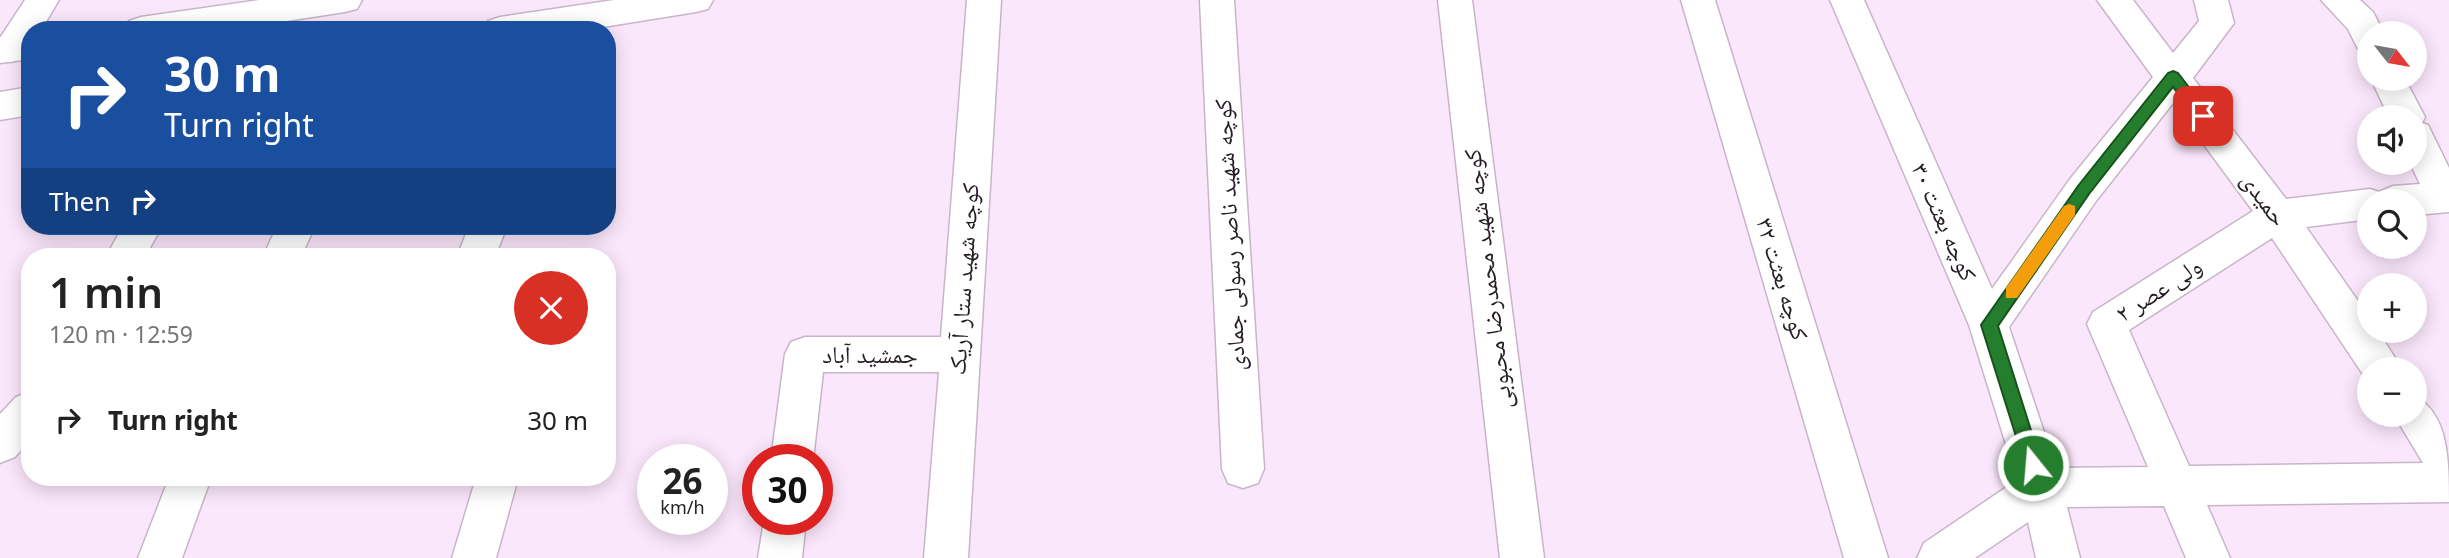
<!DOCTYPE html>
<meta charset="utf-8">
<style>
:root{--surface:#fff;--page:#f2f2f2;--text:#222;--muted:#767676}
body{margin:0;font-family:"Noto Sans","Noto Naskh Arabic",sans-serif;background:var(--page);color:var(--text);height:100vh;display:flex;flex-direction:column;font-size:26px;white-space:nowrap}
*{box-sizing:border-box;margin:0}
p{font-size:23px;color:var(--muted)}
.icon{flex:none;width:38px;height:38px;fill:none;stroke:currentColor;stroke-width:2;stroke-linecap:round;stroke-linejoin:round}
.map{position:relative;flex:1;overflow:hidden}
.panel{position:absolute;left:21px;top:248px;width:595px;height:238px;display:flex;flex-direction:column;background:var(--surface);border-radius:28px;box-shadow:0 4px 18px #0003}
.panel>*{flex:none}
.hud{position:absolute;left:21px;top:21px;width:595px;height:214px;border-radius:28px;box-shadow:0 4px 18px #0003;background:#1a4fa0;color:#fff;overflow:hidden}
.needle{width:46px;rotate:121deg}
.fabs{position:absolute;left:2357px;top:21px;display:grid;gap:14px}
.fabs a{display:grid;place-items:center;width:70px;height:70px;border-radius:50%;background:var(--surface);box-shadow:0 4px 18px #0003;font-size:35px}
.speed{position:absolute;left:637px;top:444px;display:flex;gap:14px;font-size:35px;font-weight:700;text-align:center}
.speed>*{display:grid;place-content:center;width:91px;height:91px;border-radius:50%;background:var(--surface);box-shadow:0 4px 18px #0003;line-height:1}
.speed small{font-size:18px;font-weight:400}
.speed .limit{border:10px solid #d22;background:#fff;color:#111}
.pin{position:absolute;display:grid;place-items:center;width:60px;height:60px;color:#fff;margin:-30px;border-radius:14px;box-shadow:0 4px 10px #0006}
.me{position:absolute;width:77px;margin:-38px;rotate:343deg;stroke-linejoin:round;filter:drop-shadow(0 0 5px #0008)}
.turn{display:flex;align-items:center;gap:24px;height:147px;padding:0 28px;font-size:32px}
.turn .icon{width:91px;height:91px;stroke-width:2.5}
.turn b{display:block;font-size:49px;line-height:60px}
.then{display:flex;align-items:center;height:66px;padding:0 28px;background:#0003;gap:14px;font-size:26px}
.round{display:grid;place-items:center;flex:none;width:74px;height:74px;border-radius:37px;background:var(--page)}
.head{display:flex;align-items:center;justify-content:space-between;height:119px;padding:0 28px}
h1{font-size:42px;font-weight:600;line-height:52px}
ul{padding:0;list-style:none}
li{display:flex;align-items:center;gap:21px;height:105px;padding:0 28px}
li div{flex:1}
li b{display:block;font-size:26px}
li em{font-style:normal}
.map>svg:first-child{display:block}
</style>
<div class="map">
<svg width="2449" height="558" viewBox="0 0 2449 558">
<rect width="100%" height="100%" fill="#fbe7fb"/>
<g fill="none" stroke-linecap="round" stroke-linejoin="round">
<defs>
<path id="minor" d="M25,0H59L41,30H30V48L23,58L11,62L0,59V38Z
M967,0H1001L968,558H924L939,372H823L813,460H771L785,354L791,342L805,337H941Z
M1200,0H1234L1264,469L1258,483L1243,488L1228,483L1222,469Z
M1438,0H1472L1544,558H1500Z
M1681,0H1715L1888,558H1844Z
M1830,0H1864L1992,289L2070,179L2153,77L2097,0H2133L2173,53L2199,21L2194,0H2228L2234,23L2193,78L2286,199L2370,189L2379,192L2393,186L2420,184L2410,163H2415V117H2389L2371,79H2405L2425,117L2422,123L2428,125L2449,168V212L2415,215V201H2370V219L2306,227L2370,318V331H2378L2402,369H2370L2368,382L2272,238L2129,330L2189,466L2423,463L2394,415H2415V397C2449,413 2449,463 2449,502L2207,505L2230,558H2186L2164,506L2067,507L2080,558H2036L2028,522L1975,558H1917L1924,543L2017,480L1969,325ZM2173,103L2253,211L2093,312L2087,324L2148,467L2056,468L2009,327L2096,201Z
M2321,0H2360L2373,12L2384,33H2370V53L2358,49L2348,29Z
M123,226H162L145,257H106Z
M277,226H315L301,257H263Z
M469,226H507L495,257H457Z
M30,392V440L15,457L0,463V414L16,397Z
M169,478H211L182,558H138Z
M476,478H518L496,558H452Z
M764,520H806L802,558H758Z"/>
<path id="major" d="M260,0H362L357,9L345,12L228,30H124L129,21L141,17Z
M614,0H713L708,9L696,12L584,30H483L488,21L500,17Z
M30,33V59L0,63V37Z
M30,87V115L0,120V92Z"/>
</defs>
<use href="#minor" stroke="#c8b5c8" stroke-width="3"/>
<use href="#major" stroke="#c8b5c8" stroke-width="3"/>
<use href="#minor" fill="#fff" fill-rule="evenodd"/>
<use href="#major" fill="#fff" fill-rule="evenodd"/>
</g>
<path fill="#247e2d" stroke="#17521d" stroke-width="2" d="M2173,71L2178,73L2208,112V120H2198L2173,87L2089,194L1998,326L2042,465L2033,473L2025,465L1981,325L2078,186L2168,73Z"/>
<path fill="#f59e0b" d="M2069,204L2075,206V215L2017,298H2006V288L2064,206Z"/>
<g text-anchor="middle" stroke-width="5" stroke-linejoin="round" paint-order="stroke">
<g font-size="24" fill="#251d25" stroke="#fff">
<text transform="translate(2264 199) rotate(54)" y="8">حمیدی</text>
<text transform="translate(1944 222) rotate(66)" y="8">کوچه بعثت ۳۰</text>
<text transform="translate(1230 235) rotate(-93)" y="8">کوچه شهید ناصر رسولی جمادی</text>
<text transform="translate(964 279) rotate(-86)" y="8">کوچه شهید ستار آریک</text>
<text transform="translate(1488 279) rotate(-97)" y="8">کوچه شهید محمدرضا محبوبی</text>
<text transform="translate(1782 279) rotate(73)" y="8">کوچه بعثت ۳۲</text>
<text transform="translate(2159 290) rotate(-33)" y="8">ولی عصر ۲</text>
<text x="870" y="363">جمشید آباد</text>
</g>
</g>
</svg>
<div class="fabs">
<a><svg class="needle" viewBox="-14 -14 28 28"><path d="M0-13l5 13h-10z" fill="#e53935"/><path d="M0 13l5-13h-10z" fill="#767676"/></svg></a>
<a><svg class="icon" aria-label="sound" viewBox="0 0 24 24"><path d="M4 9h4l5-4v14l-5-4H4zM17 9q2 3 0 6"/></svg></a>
<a><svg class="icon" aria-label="search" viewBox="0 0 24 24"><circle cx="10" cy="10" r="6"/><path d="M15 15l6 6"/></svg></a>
<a>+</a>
<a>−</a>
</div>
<div class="speed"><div>26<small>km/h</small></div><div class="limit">30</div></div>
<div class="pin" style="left:2203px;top:116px;background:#d93025"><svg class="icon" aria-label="arrive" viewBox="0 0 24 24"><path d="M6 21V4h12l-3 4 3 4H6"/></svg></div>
<svg class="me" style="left:2033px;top:465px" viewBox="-20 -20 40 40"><circle r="17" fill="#247e2d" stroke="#fff" stroke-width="3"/><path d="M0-11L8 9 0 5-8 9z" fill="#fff"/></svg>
<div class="hud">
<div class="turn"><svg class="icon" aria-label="right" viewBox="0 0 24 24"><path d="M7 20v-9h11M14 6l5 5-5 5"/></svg><div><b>30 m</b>Turn right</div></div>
<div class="then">Then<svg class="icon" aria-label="right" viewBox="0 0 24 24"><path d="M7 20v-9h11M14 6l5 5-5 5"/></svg></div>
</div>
<section class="panel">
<div class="head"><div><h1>1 min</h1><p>120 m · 12:59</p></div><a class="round" style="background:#d93025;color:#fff"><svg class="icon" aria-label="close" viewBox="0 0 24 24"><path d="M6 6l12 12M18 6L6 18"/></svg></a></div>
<ul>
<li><svg class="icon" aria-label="right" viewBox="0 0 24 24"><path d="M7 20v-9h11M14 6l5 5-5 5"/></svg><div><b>Turn right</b></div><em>30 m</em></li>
</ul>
</section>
</div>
